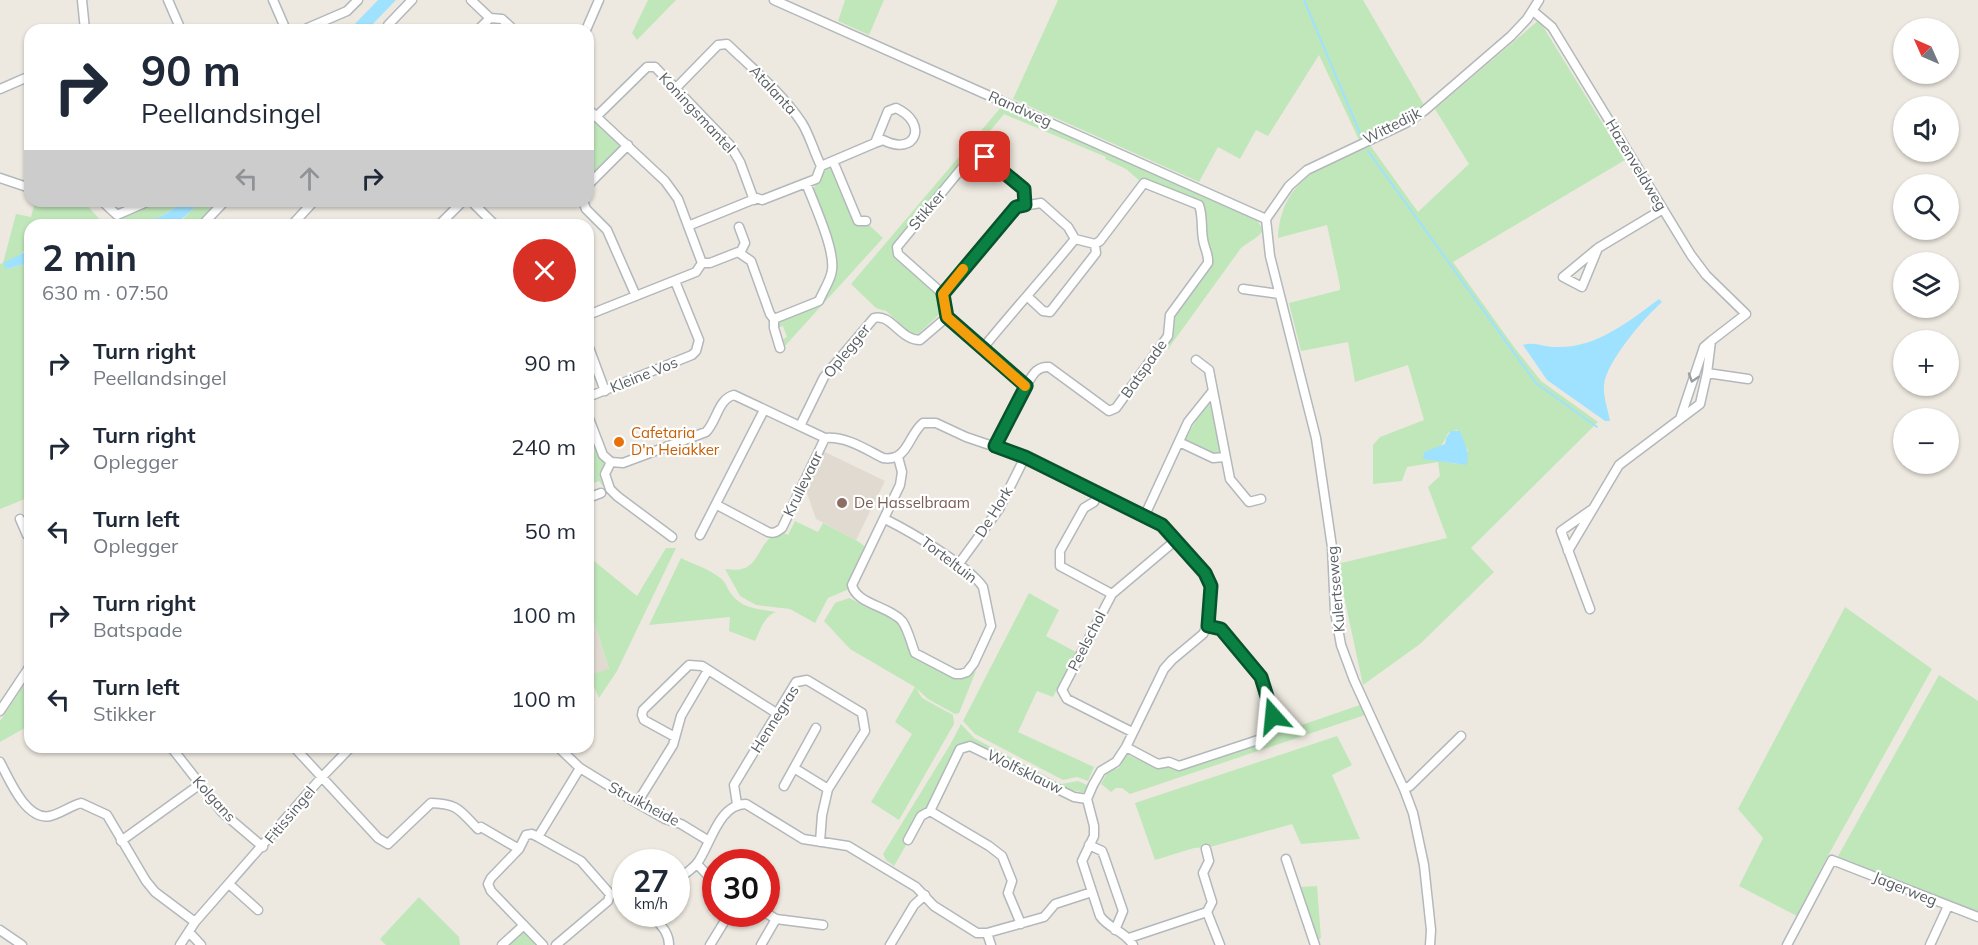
<!DOCTYPE html>
<meta charset="utf-8">
<style>
:root{--surface:#fff;--page:#f6f6f7;--text:#1f2937;--muted:#747a83}
body{margin:0;font-family:Mulish,sans-serif;background:var(--page);color:var(--text);height:100vh;display:flex;flex-direction:column;font-size:22px;white-space:nowrap}
*{box-sizing:border-box;margin:0}
p{font-size:20px;color:var(--muted)}
.icon{flex:none;width:33px;height:33px;fill:none;stroke:currentColor;stroke-width:2;stroke-linecap:round;stroke-linejoin:round}
.map{position:relative;flex:1;overflow:hidden}
.sheet{position:absolute;left:24px;top:219px;width:570px;height:534px;display:flex;flex-direction:column;background:var(--surface);border-radius:18px;box-shadow:0 2px 4px #0004}
.sheet>*{flex:none}
.hud{position:absolute;left:24px;top:24px;width:570px;height:183px;border-radius:18px;box-shadow:0 2px 4px #0004;background:#fff;color:var(--text);overflow:hidden}
.needle{width:39px;rotate:315deg}
.tools{position:absolute;left:1893px;top:18px;display:grid;gap:12px}
.tools a{display:grid;place-items:center;width:66px;height:66px;border-radius:50%;background:var(--surface);box-shadow:0 2px 4px #0004;font-size:30px}
.speed{position:absolute;left:612px;top:849px;display:flex;gap:12px;font-size:30px;font-weight:700;text-align:center}
.speed>*{display:grid;place-content:center;width:78px;height:78px;border-radius:50%;background:var(--surface);box-shadow:0 2px 4px #0004;line-height:1}
.speed small{font-size:15px;font-weight:400}
.speed .limit{border:9px solid #d22;background:#fff;color:#111}
.pin{position:absolute;display:grid;place-items:center;width:51px;height:51px;color:#fff;margin:-26px;border-radius:12px;box-shadow:0 3px 9px #0006}
.me{position:absolute;width:66px;margin:-33px;rotate:342deg;stroke-linejoin:round;filter:drop-shadow(0 0 4px #0008)}
.turn{display:flex;align-items:center;gap:21px;height:126px;padding:0 18px;font-size:27px}
.turn .icon{width:78px;height:78px;stroke-width:2.5}
.turn b{display:block;font-size:42px;line-height:51px}
.lanes{display:flex;align-items:center;height:57px;padding:0 18px;background:#0003;justify-content:center;gap:30px;direction:ltr}
.lanes .off{opacity:.35}
.round{display:grid;place-items:center;flex:none;width:63px;height:63px;border-radius:32px;background:var(--page)}
.headline{display:flex;align-items:center;justify-content:space-between;height:102px;padding:0 18px}
h1{font-size:36px;font-weight:700;line-height:45px}
ul{padding:0;list-style:none}
li{display:flex;align-items:center;gap:18px;height:84px;padding:0 18px}
li div{flex:1}
li b{display:block;font-size:22px}
li em{font-style:normal}
.map>svg:first-child{display:block}
</style>
<div class="map">
<svg width="1978" height="945" viewBox="0 0 1978 945">
<rect width="100%" height="100%" fill="#ede9e0"/>
<path fill="#e0dad1" d="M823,451L885,481L856,540L816,519L805,487Z
M593,618L609,670L588,676V619Z"/>
<path fill="#c0e7ba" fill-rule="evenodd" d="M648,0H676L637,40L632,33Z
M845,0H884L869,35L838,21Z
M1058,0H1363L1424,105L1398,123L1360,142L1319,55L1268,136L1256,130L1240,159L1218,147L1199,182L1013,99Z
M1539,20L1625,160L1453,262L1514,347L1541,381L1598,422L1471,548L1494,572L1420,644L1363,685L1337,564L1447,538L1428,487L1440,476L1438,462L1407,467L1402,481L1373,484V445L1380,437L1424,420L1408,365L1355,382L1348,342L1301,351L1289,303L1340,290V286L1327,225L1278,238C1281,179 1323,165 1370,145L1418,212L1469,164L1435,109ZM1457,430L1468,451L1457,464L1434,460L1424,452C1441,447 1440,450 1448,433Z
M1002,106L1250,216L1257,220L1263,230C1260,237 1248,242 1241,248L1168,349L1173,317L1209,267L1201,209L1182,196L1147,179L1140,181L1126,169L1105,159L1106,157L1004,114L897,243L896,256L942,297L943,311L917,335L911,333L886,311L876,308L851,284Z
M588,111L622,145L588,179Z
M833,163L856,225L867,223L883,238L784,347L782,340L787,337L783,326L778,328L777,326L779,321L822,302L836,270L812,193L823,168Z
M35,201H83L105,225H30V245L6,269L30,263V497L0,509V264L3,263L16,214L31,217Z
M154,201H182C163,220 140,225 113,225L116,220Z
M201,201H220L197,225H173L183,219Z
M1210,403L1219,447L1220,453C1208,455 1195,447 1185,439L1197,419Z
M593,441L606,461L599,473L603,487L599,481L588,485V443Z
M795,521L818,532L823,523L856,540L867,548L849,589L828,598L815,623L790,609L756,605L740,596L725,569C764,575 752,543 781,531L788,535Z
M666,548H676L617,671L599,698L589,675L609,669L593,618L588,619V556L637,596Z
M681,558C693,564 709,569 719,577C727,582 727,590 733,596C743,609 761,609 776,612C764,616 760,631 755,641L729,631L730,617L649,625Z
M1029,593L1059,610L1046,636L1076,652L1053,697L1037,691L1018,732L1094,767L1088,781L1077,777L1063,780L975,734L963,721Z
M849,598L897,621L902,625L912,654L958,680L976,671L959,713L955,714L928,699L916,688L922,698L953,715L954,724L899,820L871,802L912,734L895,722L915,687L850,649L824,621L835,603Z
M1845,607L1932,669L1825,861L1797,916L1739,886L1763,838L1738,809Z
M1939,675L1978,701V913L1837,858Z
M30,676V725L0,742V721Z
M1360,705L1365,715L1130,794L1122,788H1116L1111,792L1101,784L1108,771L1119,768L1126,754L1155,768L1165,765L1177,770L1263,742L1266,737Z
M961,724L974,738L1061,784L1078,781L1089,786L1086,793L1066,789L970,742L957,747L926,810L894,866L886,860L883,854L950,745Z
M1337,736L1352,765L1332,775L1360,839L1301,844L1292,824L1210,847L1194,848L1155,860L1135,803Z
M1317,886L1321,938L1318,940L1314,937L1299,887Z
M419,897L459,937L460,945H386L380,939Z
M522,930L535,945H506Z"/>
<path fill="#9fe2ff" d="M378,0H396L367,30H349Z
M182,201H201C172,231 171,225 131,225C153,220 166,217 182,201Z
M30,245V263L6,269L3,263L25,252Z
M1659,299L1662,302C1645,317 1606,362 1604,385C1603,397 1608,409 1610,421H1605L1547,380L1523,345C1534,341 1544,347 1555,347C1595,349 1628,322 1659,299Z
M1451,431H1460C1464,442 1471,454 1466,465L1423,459L1424,452L1445,444L1446,438Z"/>
<g fill="none" stroke-linecap="round" stroke-linejoin="round">
<path stroke="#9fe2ff" stroke-width="2" d="M1304,0L1362,138
M1368,151L1536,383L1597,427"/>
<defs>
<path id="minor" d="M82,0L85,30
M168,0L181,30
M273,0L286,30
M471,0L490,18L478,30
M774,0L1266,219
M1533,11L1552,27L1691,255L1706,275L1746,314L1711,341L1707,373L1700,404L1619,465L1568,551
M490,18L502,19L514,30
M241,30H248
M303,30L347,11L358,0
M387,30L388,25L412,0
M586,30L599,0
M676,88L718,45L727,44C753,69 782,93 802,123C810,136 814,152 821,166L816,179L762,200L757,198L688,226
M0,89L30,76
M588,109L665,181L678,199L702,263L696,272L588,315
M596,117L647,67H655L730,145L740,162L754,200
M833,161L858,221H866
M821,166L875,143L888,111L896,108C929,123 916,157 883,140L875,143
M0,178L30,188
M588,185L628,145
M102,201L117,215L149,201
M471,201L495,225
M583,201L586,209L607,230L636,296
M1266,219L1270,256L1316,438L1332,547L1335,612L1341,645L1354,680L1404,789L1413,813L1424,865L1431,930L1430,945
M1266,219L1289,186L1307,170L1406,123L1424,111L1511,36L1527,19L1539,0
M202,225L225,201
M292,225L314,201
M439,225L463,201
M739,227L745,243L740,253
M1598,248L1582,287L1563,277L1598,248L1663,209
M702,263H710L738,252L751,261L770,314L774,319L819,301C823,291 831,280 832,270C835,249 814,204 806,183
M1243,289L1279,294
M943,294L898,254L897,247L971,157L976,155L985,157L1024,189L1025,205
M1028,297L1043,311L1050,312L1096,253L1095,244
M947,317L945,297L943,294L1016,207L1041,203L1068,227L1075,239L1095,244L1100,241L1144,183L1199,205C1203,216 1201,227 1203,239C1204,248 1209,254 1208,263L1170,315L1168,336L1116,408L1109,411L1049,367C1036,366 1032,376 1026,386
M774,319V328L780,348
M588,345L605,391
M983,348C1013,311 1045,276 1075,239
M1196,360L1209,370L1230,479L1249,502L1261,499
M1707,373L1748,379
M588,397L692,355L696,351L699,340L675,281
M588,416L603,455L611,462
M1680,419L1704,347L1711,341
M800,426L824,377L874,318C891,313 900,340 920,340L947,317L1026,386L995,446
M1179,442L1213,458L1225,457
M1098,493L1094,502L1084,508L1060,551V566L1112,594
M588,498L601,493
M717,505L768,532C774,534 777,532 782,528L825,438
M1145,515L1188,422L1212,392
M20,519L27,535L30,537
M885,519C909,531 968,565 983,587L991,626L974,663L967,672L961,674H955L915,653C911,643 908,629 902,621C889,606 856,604 852,585L900,485L902,472L898,457
M700,535L764,410
M672,537L617,496L610,489L605,474L611,462L623,463L706,432C717,421 718,399 734,395L825,438C846,436 865,449 883,458C908,462 908,435 923,423H936L966,437L1025,457L1149,517L1162,525L1176,540L1205,573L1211,586L1210,611L1208,625L1203,634L1172,660L1164,669L1126,747L1116,762L1101,771L1093,785L1087,799L1094,826V836L1082,861L1100,916C1109,929 1125,931 1133,945
M958,565L999,509L1025,457
M1590,609L1561,531L1591,510
M0,711L30,666
M1132,732L1067,699L1062,690L1112,594L1176,540
M675,737L644,720L642,715L643,710L689,665L702,666L778,714
M171,747L222,812L263,847
M294,747L378,838L388,844L431,803C459,804 459,810 478,829
M558,747L580,768
M1126,747L1158,764L1169,762L1179,766L1261,739L1273,716L1261,677L1221,629L1208,625
M0,762C9,779 26,821 50,816C60,814 70,806 81,803L107,815L146,881L155,892L195,922
M794,768L828,789
M784,786L816,728
M1404,789L1410,786L1461,736
M637,803L673,745L681,716L708,670
M737,804L734,785L796,682L807,680L862,713L865,731L828,789L822,815L820,842
M930,811L989,846L1002,856L1012,881L1008,893L1021,924
M481,827L519,849
M538,837L581,861L610,894L608,901L556,945
M908,840L921,816L930,811L960,749L970,746L1074,797L1087,799
M121,841L199,785
M1089,845L1102,851L1104,856L1123,911L1115,930
M1286,859L1315,945
M697,864L716,884
M676,881C683,875 693,869 698,862C711,843 719,804 746,804L803,839L848,846L916,887L934,906L977,933H987L1044,917L1055,904L1092,892
M229,884L258,910
M1207,912L1220,945
M766,913L776,919L823,925
M651,914C659,924 669,931 669,945
M0,930L22,945
M189,932L201,945
M987,933L991,945
M1129,938L1207,912L1212,902L1203,873L1209,861L1206,849
M180,945L195,922L321,778L351,747
M502,945L524,925
M543,945L491,891L488,884L491,878L519,849L526,835L532,834L538,837L580,768L637,803L665,819L681,824L709,841
M710,945L729,914
M761,945L776,919
M890,945L914,905L925,895
M1787,945L1832,860L1978,917
M1930,945L1948,906"/>
</defs>
<use href="#minor" stroke="#b3b8bc" stroke-width="11"/>
<use href="#minor" stroke="#fff" stroke-width="8"/>
</g>
<defs><path id="oneway-chevron" d="M-2-3.5L2.5 0L-2 3.5" fill="none" stroke-width="1.6" stroke-linecap="round" stroke-linejoin="round" transform="scale(1.5)"/></defs>
<use stroke="#9b9fa1" href="#oneway-chevron" transform="translate(1693 378) rotate(108)"/>
<g fill="none" stroke-linecap="round" stroke-linejoin="round">
<defs>
<path id="route" d="M985,157L1024,189L1025,205L1016,207L943,294L947,317L1026,386L995,446L1025,457L1162,525L1205,573L1211,586L1208,626L1221,629L1261,677L1273,716"/>
</defs>
<use href="#route" stroke="#07532c" stroke-width="15"/>
<use href="#route" stroke="#0b8043" stroke-width="10"/>
<path stroke="#f59e0b" stroke-width="10" d="M963,269L943,294L947,317L1025,386"/>
</g>
<circle fill="#e8710a" stroke="#fff" stroke-width="2" cx="619" cy="442" r="6"/>
<circle fill="#8d6e63" stroke="#fff" stroke-width="2" cx="842" cy="503" r="6"/>
<g text-anchor="middle" stroke-width="4.5" stroke-linejoin="round" paint-order="stroke">
<g font-size="15" fill="#595f63" stroke="#fff">
<text transform="translate(773 90) rotate(47)" y="5">Atalanta</text>
<text transform="translate(1020 109) rotate(24)" y="5">Randweg</text>
<text transform="translate(697 113) rotate(47)" y="5">Koningsmantel</text>
<text transform="translate(1392 126) rotate(-27)" y="5">Wittedijk</text>
<text transform="translate(1636 165) rotate(59)" y="5">Hazenveldweg</text>
<text transform="translate(927 210) rotate(-50)" y="5">Stikker</text>
<text transform="translate(847 351) rotate(-51)" y="5">Oplegger</text>
<text transform="translate(1144 369) rotate(-55)" y="5">Batspade</text>
<text transform="translate(644 375) rotate(-22)" y="5">Kleine Vos</text>
<text transform="translate(803 484) rotate(-64)" y="5">Krullevaar</text>
<text transform="translate(994 512) rotate(-58)" y="5">De Hork</text>
<text transform="translate(949 560) rotate(37)" y="5">Torteltuin</text>
<text transform="translate(1336 589) rotate(-95)" y="5">Kulertseweg</text>
<text transform="translate(1087 641) rotate(-63)" y="5">Peelschol</text>
<text transform="translate(775 719) rotate(-58)" y="5">Hennegras</text>
<text transform="translate(1025 772) rotate(26)" y="5">Wolfsklauw</text>
<text transform="translate(214 799) rotate(48)" y="5">Kolgans</text>
<text transform="translate(644 804) rotate(28)" y="5">Struikheide</text>
<text transform="translate(290 815) rotate(-50)" y="5">Fitissingel</text>
<text transform="translate(1905 889) rotate(22)" y="5">Jagerweg</text>
</g>
<g font-size="15" fill="#c56008" stroke="#fff" text-anchor="start">
<text x="631" y="438">Cafetaria<tspan x="631" dy="17">D'n Heiakker</tspan></text>
</g>
<g font-size="15" fill="#785e54" stroke="#fff" text-anchor="start">
<text x="854" y="508">De Hasselbraam</text>
</g>
</g>
</svg>
<div class="tools">
<a><svg class="needle" viewBox="-14 -14 28 28"><path d="M0-13l5 13h-10z" fill="#e53935"/><path d="M0 13l5-13h-10z" fill="#747a83"/></svg></a>
<a><svg class="icon" aria-label="sound" viewBox="0 0 24 24"><path d="M4 9h4l5-4v14l-5-4H4zM17 9q2 3 0 6"/></svg></a>
<a><svg class="icon" aria-label="search" viewBox="0 0 24 24"><circle cx="10" cy="10" r="6"/><path d="M15 15l6 6"/></svg></a>
<a><svg class="icon" aria-label="layers" viewBox="0 0 24 24"><path d="M12 4l9 5-9 5-9-5zM3 14l9 5 9-5"/></svg></a>
<a>+</a>
<a>−</a>
</div>
<div class="speed"><div>27<small>km/h</small></div><div class="limit">30</div></div>
<div class="pin" style="left:985px;top:157px;background:#d93025"><svg class="icon" aria-label="arrive" viewBox="0 0 24 24"><path d="M6 21V4h12l-3 4 3 4H6"/></svg></div>
<svg class="me" style="left:1273px;top:716px" viewBox="-20 -20 40 40"><path d="M0-17L14 15 0 8-14 15z" fill="#0b8043" stroke="#fff" stroke-width="4"/></svg>
<div class="hud">
<div class="turn"><svg class="icon" aria-label="right" viewBox="0 0 24 24"><path d="M7 20v-9h11M14 6l5 5-5 5"/></svg><div><b>90 m</b>Peellandsingel</div></div>
<div class="lanes"><svg class="icon off" aria-label="left" viewBox="0 0 24 24"><path d="M17 20v-9H6M10 6l-5 5 5 5"/></svg><svg class="icon off" aria-label="ahead" viewBox="0 0 24 24"><path d="M12 20V5M6 11l6-6 6 6"/></svg><svg class="icon" aria-label="right" viewBox="0 0 24 24"><path d="M7 20v-9h11M14 6l5 5-5 5"/></svg></div>
</div>
<section class="sheet">
<div class="headline"><div><h1>2 min</h1><p>630 m · 07:50</p></div><a class="round" style="background:#d93025;color:#fff"><svg class="icon" aria-label="close" viewBox="0 0 24 24"><path d="M6 6l12 12M18 6L6 18"/></svg></a></div>
<ul>
<li><svg class="icon" aria-label="right" viewBox="0 0 24 24"><path d="M7 20v-9h11M14 6l5 5-5 5"/></svg><div><b>Turn right</b><p>Peellandsingel</p></div><em>90 m</em></li>
<li><svg class="icon" aria-label="right" viewBox="0 0 24 24"><path d="M7 20v-9h11M14 6l5 5-5 5"/></svg><div><b>Turn right</b><p>Oplegger</p></div><em>240 m</em></li>
<li><svg class="icon" aria-label="left" viewBox="0 0 24 24"><path d="M17 20v-9H6M10 6l-5 5 5 5"/></svg><div><b>Turn left</b><p>Oplegger</p></div><em>50 m</em></li>
<li><svg class="icon" aria-label="right" viewBox="0 0 24 24"><path d="M7 20v-9h11M14 6l5 5-5 5"/></svg><div><b>Turn right</b><p>Batspade</p></div><em>100 m</em></li>
<li><svg class="icon" aria-label="left" viewBox="0 0 24 24"><path d="M17 20v-9H6M10 6l-5 5 5 5"/></svg><div><b>Turn left</b><p>Stikker</p></div><em>100 m</em></li>
</ul>
</section>
</div>
